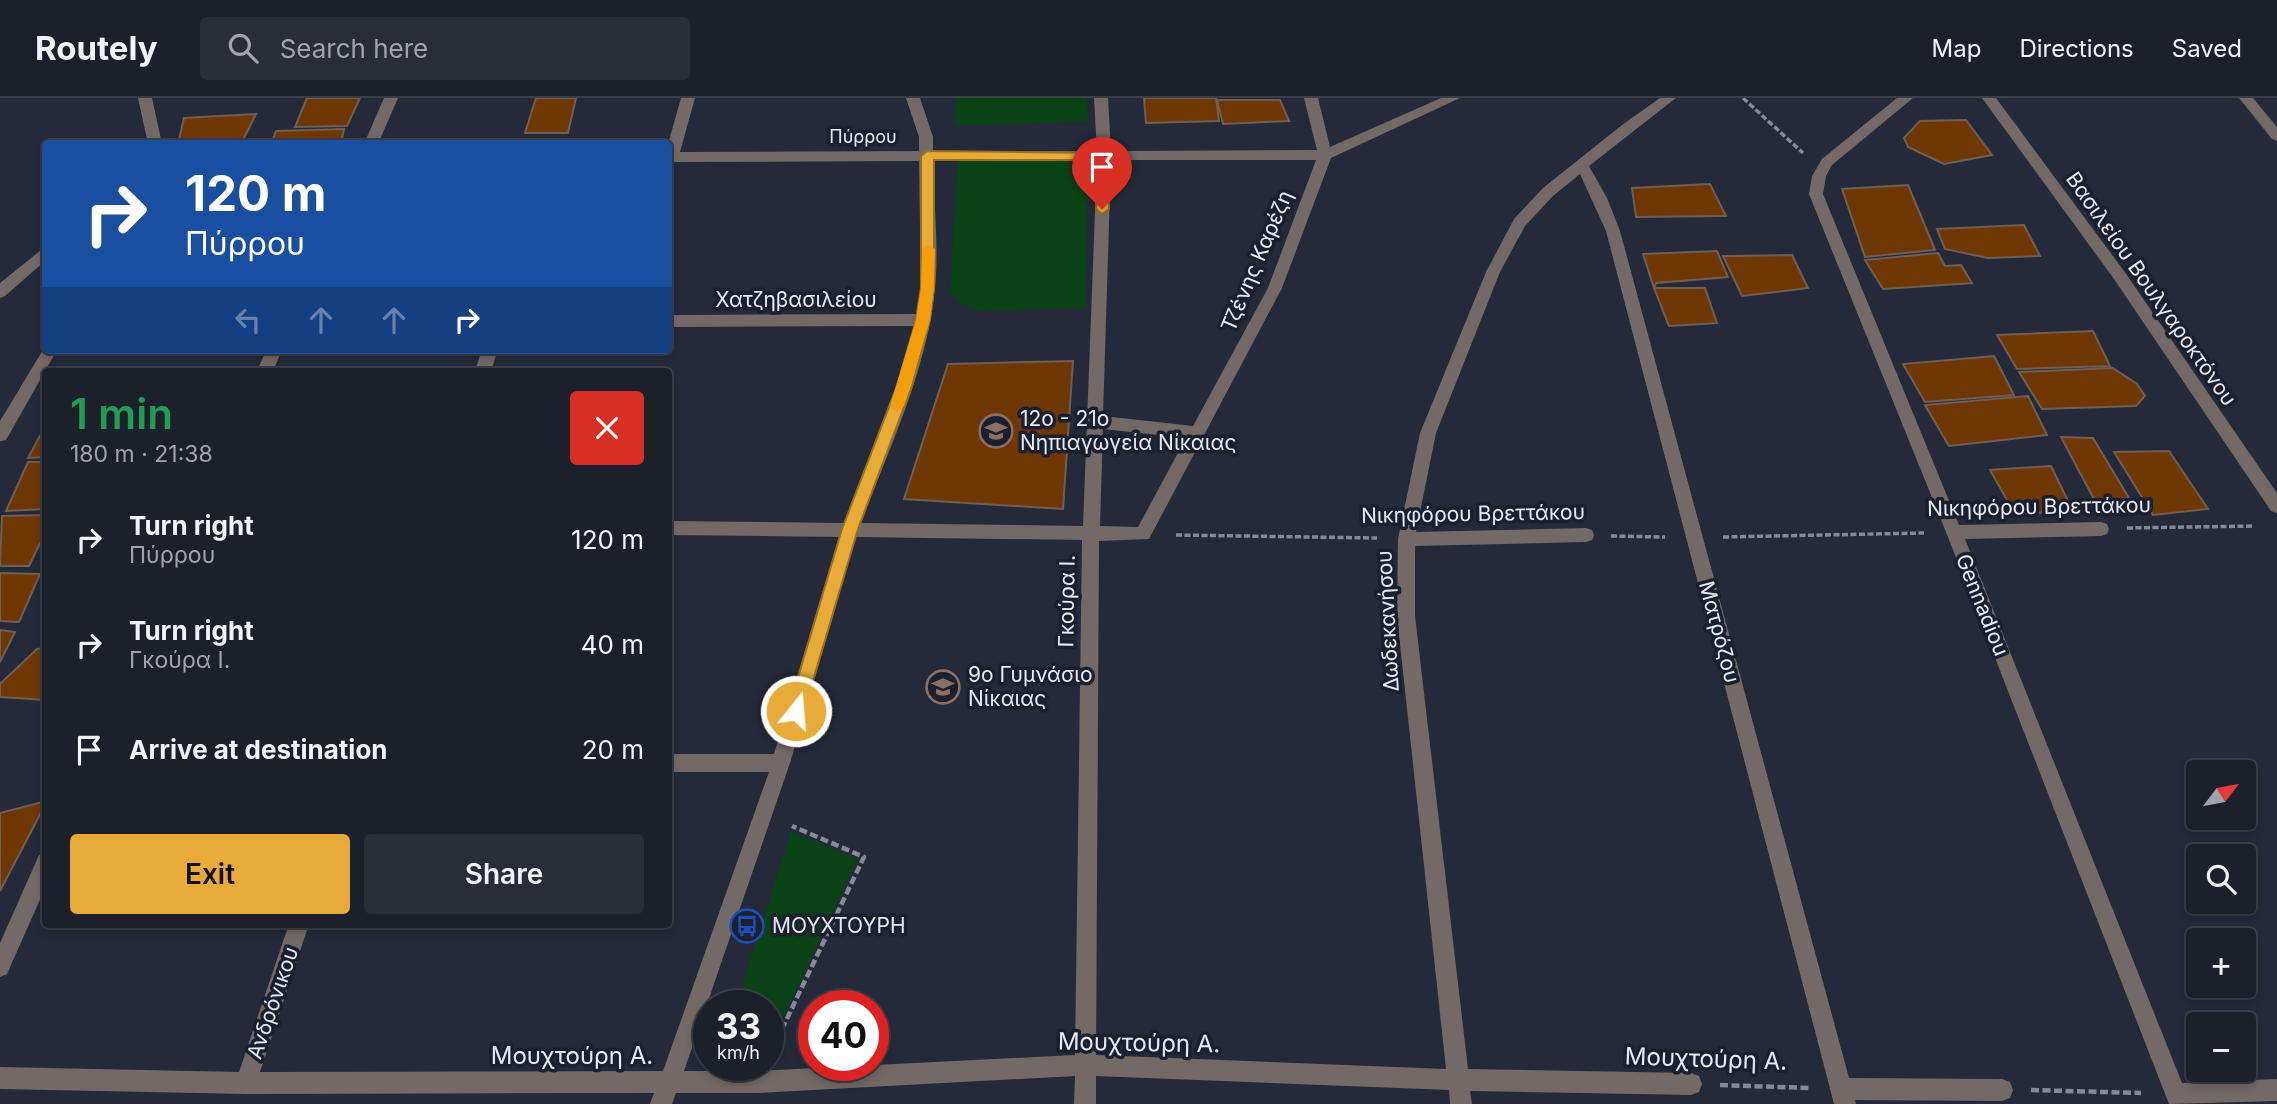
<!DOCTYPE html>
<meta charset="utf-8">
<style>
:root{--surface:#1b202b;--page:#282d37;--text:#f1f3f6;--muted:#a0a3a9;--line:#393e47;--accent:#e8ab37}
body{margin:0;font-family:Inter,sans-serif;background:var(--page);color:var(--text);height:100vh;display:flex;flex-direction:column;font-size:26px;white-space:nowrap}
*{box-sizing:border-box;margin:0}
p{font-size:23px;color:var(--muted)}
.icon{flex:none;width:38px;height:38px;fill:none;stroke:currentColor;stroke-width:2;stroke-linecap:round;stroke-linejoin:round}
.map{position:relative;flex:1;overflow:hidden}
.side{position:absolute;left:42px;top:270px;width:630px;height:560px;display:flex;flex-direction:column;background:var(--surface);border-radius:7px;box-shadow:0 4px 10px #0003,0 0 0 2px var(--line)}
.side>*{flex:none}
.hud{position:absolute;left:42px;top:42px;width:630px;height:214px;border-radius:7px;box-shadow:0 4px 10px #0003,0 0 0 2px var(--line);background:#1a4fa0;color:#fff;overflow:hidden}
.needle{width:46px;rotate:58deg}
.fabs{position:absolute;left:2186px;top:662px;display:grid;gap:14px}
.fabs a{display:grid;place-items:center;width:70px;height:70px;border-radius:7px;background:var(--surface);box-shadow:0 4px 10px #0003,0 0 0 2px var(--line);font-size:35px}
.speed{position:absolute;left:693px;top:892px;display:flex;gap:14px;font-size:35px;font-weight:700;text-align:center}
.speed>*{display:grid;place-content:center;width:91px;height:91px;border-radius:50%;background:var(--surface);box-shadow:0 4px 10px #0003,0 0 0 2px var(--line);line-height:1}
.speed small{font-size:18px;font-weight:400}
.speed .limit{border:10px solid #d22;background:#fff;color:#111}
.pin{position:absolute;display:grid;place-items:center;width:60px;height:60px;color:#fff;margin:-72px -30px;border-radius:50% 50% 50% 0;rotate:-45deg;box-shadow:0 0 7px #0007}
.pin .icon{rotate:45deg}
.me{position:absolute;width:77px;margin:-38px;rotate:17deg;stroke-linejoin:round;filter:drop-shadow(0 0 5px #0008)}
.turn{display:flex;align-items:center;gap:24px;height:147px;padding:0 28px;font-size:32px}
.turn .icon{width:91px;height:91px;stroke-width:2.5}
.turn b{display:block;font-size:49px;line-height:60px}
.lanes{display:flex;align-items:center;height:66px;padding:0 28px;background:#0003;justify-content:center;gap:35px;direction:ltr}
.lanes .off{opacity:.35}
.round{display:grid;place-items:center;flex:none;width:74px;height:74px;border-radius:7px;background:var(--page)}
.overview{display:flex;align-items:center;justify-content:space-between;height:119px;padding:0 28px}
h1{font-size:42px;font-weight:600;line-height:52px;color:#1e9e55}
.cta{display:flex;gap:14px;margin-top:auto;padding:14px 28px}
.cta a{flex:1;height:80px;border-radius:7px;background:var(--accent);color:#111;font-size:28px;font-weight:600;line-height:80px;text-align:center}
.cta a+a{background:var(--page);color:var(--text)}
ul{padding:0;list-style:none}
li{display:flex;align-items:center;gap:21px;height:105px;padding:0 28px}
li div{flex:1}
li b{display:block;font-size:26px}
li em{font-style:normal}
header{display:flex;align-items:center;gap:42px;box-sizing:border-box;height:98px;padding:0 35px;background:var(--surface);border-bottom:2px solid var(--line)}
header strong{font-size:33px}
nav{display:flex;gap:38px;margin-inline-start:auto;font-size:24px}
.search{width:490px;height:63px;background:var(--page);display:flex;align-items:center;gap:18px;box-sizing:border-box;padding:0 24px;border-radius:7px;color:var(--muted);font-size:26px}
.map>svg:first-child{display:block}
</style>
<header>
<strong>Routely</strong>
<div class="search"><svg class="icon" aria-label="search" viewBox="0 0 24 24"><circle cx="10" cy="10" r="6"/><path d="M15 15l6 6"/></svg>Search here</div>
<nav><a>Map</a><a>Directions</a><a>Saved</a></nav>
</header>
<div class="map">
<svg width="2277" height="1006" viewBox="0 0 2277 1006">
<rect width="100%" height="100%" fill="#242a39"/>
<path fill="#094215" d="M956,0H1087L1088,24L955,27Z
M958,58L1088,63L1086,210L979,213L962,206L950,195Z
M791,733L857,761L782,922L768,912V908H763L741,892Z"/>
<path fill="#6e3704" stroke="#705e53" stroke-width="2" d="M307,0H360L347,28L295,29Z
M536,0H576L568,35H525Z
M1144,0H1216L1219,23L1146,25Z
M1217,2H1280L1289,23L1223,26Z
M256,16L241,46H178L184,20Z
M1966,22L1992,57L1944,66L1908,49L1904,40L1920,23Z
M344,31L341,46H271L276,33Z
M1710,86L1726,118L1636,119L1632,90Z
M1908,87L1935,152L1865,159L1842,91Z
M2024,127L2040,158L1988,160L1945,151L1937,131Z
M1717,153L1728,179L1656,185L1654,190L1643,156Z
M1938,155L1945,168L1961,167L1972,185L1883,191L1865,162Z
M1792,157L1808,190L1742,198L1723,158Z
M1654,190H1705L1717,225L1669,228Z
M2093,233L2110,268L2017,271L1997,237Z
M1994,258L2014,297L1925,304L1903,266Z
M1073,263L1063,411L904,401L948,266Z
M2113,270L2137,286L2145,298L2136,308L2042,311L2019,274Z
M2028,298L2047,337L1949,348L1925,307Z
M46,327V359L28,360Z
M2061,339L2093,340L2129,400L2096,405Z
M2169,353L2208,411L2153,417L2114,354Z
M28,364H46V411L6,413Z
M2051,368L2073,413L2015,416L1990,372Z
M46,417V433L29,468H0L2,418Z
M0,475L40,476L19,524L0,523Z
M0,532L15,534L0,564Z
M46,550V602L0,599V586L37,551Z
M46,703V705L0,793V715Z"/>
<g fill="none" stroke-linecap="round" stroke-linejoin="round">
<path stroke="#858a97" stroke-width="3.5" stroke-dasharray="6 2.5" stroke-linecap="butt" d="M1743,0L1803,55
M2127,430L2254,428
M1176,437L1377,440
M1611,438L1665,439
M1723,439L1924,435"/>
<path stroke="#858a97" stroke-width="4.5" stroke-dasharray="8 3.5" stroke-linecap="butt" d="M772,952L864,759L792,728
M1720,987L1809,990
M2031,992L2141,995"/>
<path fill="#736966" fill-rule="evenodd" d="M138,0H152L162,46H148Z
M384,0H398L378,46H364Z
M681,0H695L680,54L919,53V39L906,0H920L933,39V53H1097L1094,0H1108L1111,53L1317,52L1304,0H1318L1330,49L1441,0H1460L1331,60L1282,190L1149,441L1099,443L1096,957L1446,971L1397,518L1398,441L1420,335L1486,174L1514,121L1543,90L1622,27L1660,0H1676L1589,68L1607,100L1620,133L1849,980L2002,981L2010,984L2013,992L2010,1000L2002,1003L1855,1002L1856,1006H1834L1606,133L1580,76L1553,98L1525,128L1500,174L1436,335L1416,434L1586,430L1592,432L1594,437L1592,442L1586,444L1415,448V518L1468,971L1691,975L1699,978L1702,986L1699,994L1691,997L1470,993L1472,1006H1450L1449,992L1096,978V1006H1074L1075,978L757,995H676L672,1006H650L654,995L246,996L0,991V969L239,974L289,826H309L260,974L663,973L769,674H668V656H774L839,439L668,437V423L844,425L896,288L914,228L668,229V217L916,216L921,189L919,63L672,64L668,63V46ZM1097,62L1083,428L861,425C889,350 927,272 935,191C939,150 934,105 933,63ZM1111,62H1316L1268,190L1193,328L1103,318ZM1103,331L1186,340L1138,429L1100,428ZM856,439L1082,442L1075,957L757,973H684L790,665Z
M1897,0H1913L1832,67L1826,78L1823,96L1959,427L2101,424L2107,426L2109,431L2107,436L2101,438L1965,441L2182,985L2277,981V1003L2169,1006L1946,434L1809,96L1812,78L1822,61Z
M1982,0H1996L2124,173L2277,395V415L2271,413L2114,181Z
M2239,0H2253L2277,29V43L2272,41Z
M46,148V162L5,198L0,200V185Z
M46,247V252H57L6,342L0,343V323Z
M266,252H282L273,273H257Z
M482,252H498L491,273H475Z
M46,755V788L7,876L0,879V845L39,757Z"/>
</g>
<path fill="#e8ab37" stroke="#976f24" stroke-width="2" d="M927,53L1108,55L1109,111L1102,116L1096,111L1097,62H934V189L930,222L912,288L858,431L804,613L802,618L796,620L790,618L788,613L842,431L897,288L916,222L921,189V58Z"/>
<path fill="#f59e0b" d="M928,146L935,151L934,189L930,222L904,308L897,314L890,308L916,222L921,189L922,151Z"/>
<defs>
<symbol id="school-ring" viewBox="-11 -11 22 22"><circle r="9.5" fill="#1b202f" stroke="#8d6e63" stroke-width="1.5"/><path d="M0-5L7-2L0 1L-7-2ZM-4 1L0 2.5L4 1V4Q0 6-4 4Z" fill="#8d6e63"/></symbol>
<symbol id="bus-ring" viewBox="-11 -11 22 22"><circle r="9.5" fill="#1b202f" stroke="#1a4fb4" stroke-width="1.5"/><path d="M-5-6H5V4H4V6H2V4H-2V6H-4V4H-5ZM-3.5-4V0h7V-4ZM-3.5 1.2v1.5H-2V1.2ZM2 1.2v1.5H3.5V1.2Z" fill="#1a4fb4"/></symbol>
</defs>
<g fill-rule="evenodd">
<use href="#school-ring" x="977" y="314" width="38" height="38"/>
<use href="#school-ring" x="924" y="570" width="38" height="38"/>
<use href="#bus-ring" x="728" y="809" width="38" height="38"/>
</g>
<g text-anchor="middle" stroke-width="7" stroke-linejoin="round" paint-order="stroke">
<g font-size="18" fill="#e6eaf4" stroke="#1b202f">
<text x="863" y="45">Πύρρου</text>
</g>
<g font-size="21" fill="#e6eaf4" stroke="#1b202f">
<text transform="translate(1257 163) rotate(-67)" y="7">Τζένης Καρέζη</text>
<text transform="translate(2151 191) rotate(55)" y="7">Βασιλείου Βουλγαροκτόνου</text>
<text x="796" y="209">Χατζηβασιλείου</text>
<text transform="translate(2039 409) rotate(-1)" y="7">Νικηφόρου Βρεττάκου</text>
<text transform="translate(1473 416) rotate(-1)" y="7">Νικηφόρου Βρεττάκου</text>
<text transform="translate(1067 503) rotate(-89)" y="7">Γκούρα Ι.</text>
<text transform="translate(1982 507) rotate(68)" y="7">Gennadiou</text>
<text transform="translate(1388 523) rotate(-93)" y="7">Δωδεκανήσου</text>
<text transform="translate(1719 534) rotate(75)" y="7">Ματρόζου</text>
<text transform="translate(273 905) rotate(-71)" y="7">Ανδρόνικου</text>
</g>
<g font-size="21" fill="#e6eaf4" stroke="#1b202f" text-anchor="start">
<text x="1020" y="328">12ο - 21ο<tspan x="1020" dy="24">Νηπιαγωγεία Νίκαιας</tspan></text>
<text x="968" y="584">9ο Γυμνάσιο<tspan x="968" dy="24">Νίκαιας</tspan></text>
<text x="772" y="835">ΜΟΥΧΤΟΥΡΗ</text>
</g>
<g font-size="24" fill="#e6eaf4" stroke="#1b202f">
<text transform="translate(1139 945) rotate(1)" y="8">Μουχτούρη Α.</text>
<text x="572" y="966">Μουχτούρη Α.</text>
<text transform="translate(1706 961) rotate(2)" y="8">Μουχτούρη Α.</text>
</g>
</g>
</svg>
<div class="fabs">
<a><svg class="needle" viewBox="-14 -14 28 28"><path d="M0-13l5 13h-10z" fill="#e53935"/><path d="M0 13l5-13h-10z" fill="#a0a3a9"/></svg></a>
<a><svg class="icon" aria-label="search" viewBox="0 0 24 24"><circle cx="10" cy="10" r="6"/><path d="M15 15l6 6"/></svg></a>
<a>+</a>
<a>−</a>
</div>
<div class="speed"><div>33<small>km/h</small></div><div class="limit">40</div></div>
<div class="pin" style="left:1102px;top:111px;background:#d93025"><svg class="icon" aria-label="arrive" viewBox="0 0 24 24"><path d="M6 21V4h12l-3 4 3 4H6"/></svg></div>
<svg class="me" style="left:796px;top:613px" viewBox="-20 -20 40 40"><circle r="17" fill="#e8ab37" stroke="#fff" stroke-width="3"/><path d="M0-11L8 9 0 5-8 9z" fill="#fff"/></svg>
<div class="hud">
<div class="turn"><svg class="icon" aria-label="right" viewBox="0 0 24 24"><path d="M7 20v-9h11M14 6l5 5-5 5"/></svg><div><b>120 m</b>Πύρρου</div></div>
<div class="lanes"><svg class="icon off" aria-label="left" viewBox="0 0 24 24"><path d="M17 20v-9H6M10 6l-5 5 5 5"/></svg><svg class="icon off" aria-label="ahead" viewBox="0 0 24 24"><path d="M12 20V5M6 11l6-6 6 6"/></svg><svg class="icon off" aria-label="ahead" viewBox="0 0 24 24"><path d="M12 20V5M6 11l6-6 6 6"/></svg><svg class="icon" aria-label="right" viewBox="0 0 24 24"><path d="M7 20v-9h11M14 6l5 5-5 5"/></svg></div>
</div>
<section class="side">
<div class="overview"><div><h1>1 min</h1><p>180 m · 21:38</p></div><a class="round" style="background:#d93025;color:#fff"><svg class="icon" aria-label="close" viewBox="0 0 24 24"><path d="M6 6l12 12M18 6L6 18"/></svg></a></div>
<ul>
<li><svg class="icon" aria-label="right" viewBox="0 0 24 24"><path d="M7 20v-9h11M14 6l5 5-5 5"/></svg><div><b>Turn right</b><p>Πύρρου</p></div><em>120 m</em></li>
<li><svg class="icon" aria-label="right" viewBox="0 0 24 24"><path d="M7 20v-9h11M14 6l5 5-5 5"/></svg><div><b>Turn right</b><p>Γκούρα Ι.</p></div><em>40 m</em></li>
<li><svg class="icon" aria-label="arrive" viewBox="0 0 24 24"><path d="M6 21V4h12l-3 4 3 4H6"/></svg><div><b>Arrive at destination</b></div><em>20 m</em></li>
</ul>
<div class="cta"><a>Exit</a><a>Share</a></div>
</section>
</div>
